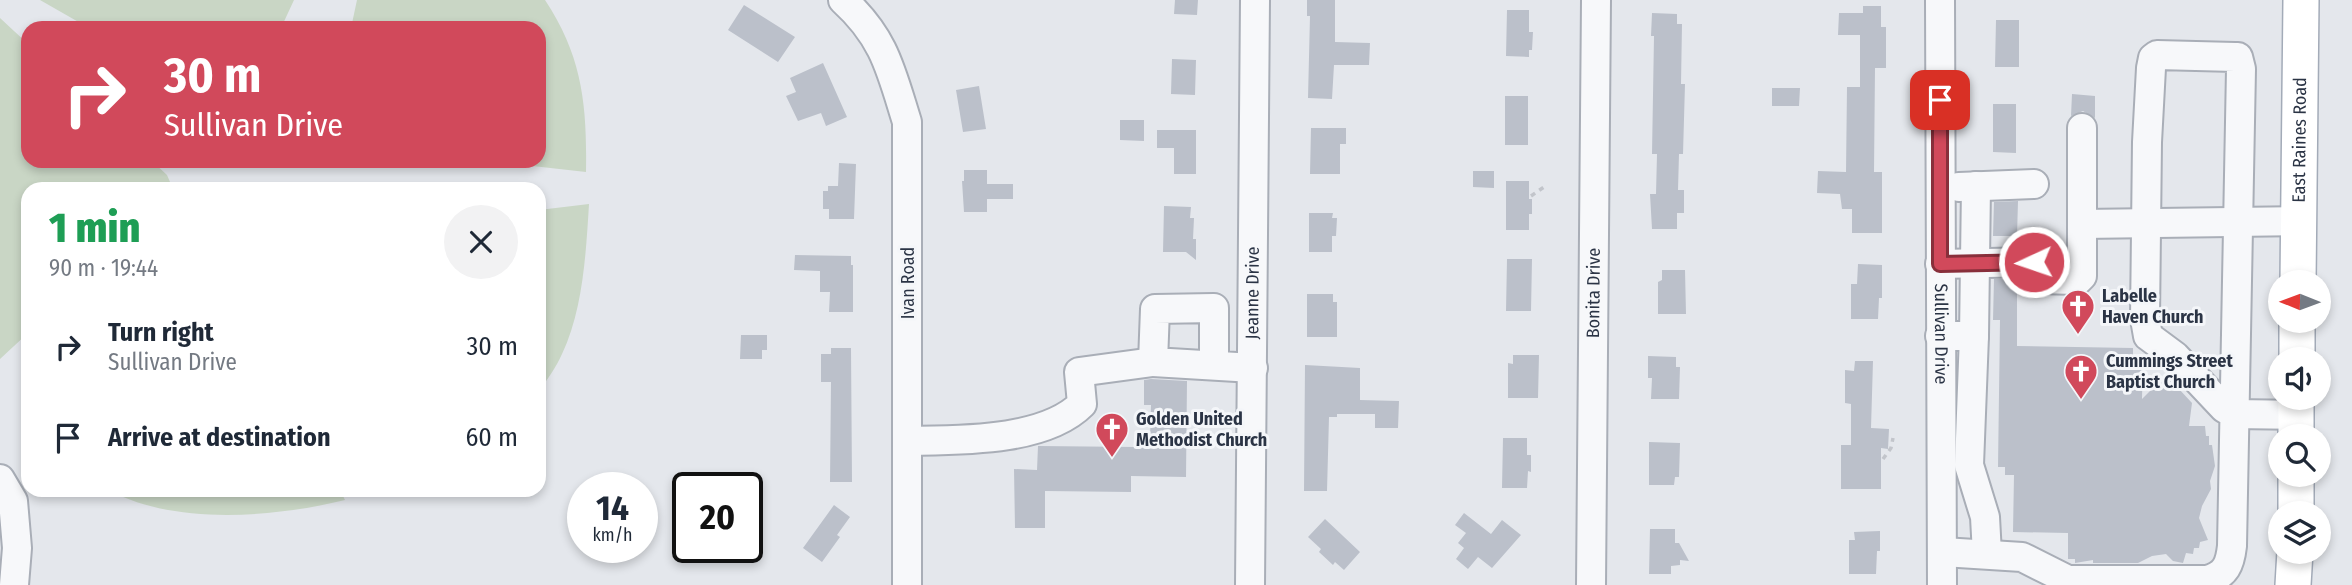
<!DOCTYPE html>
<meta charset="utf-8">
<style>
:root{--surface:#fff;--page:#f2f2f3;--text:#1f2937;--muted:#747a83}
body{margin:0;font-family:"Fira Sans Condensed",sans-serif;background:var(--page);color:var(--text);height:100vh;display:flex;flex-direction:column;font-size:26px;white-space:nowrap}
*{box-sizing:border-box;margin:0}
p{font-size:23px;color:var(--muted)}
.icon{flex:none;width:38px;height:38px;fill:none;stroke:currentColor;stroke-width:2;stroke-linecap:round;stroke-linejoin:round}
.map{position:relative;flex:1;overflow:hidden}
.details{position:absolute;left:21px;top:182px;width:525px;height:315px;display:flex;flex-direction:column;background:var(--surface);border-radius:21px;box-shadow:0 4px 10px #0003}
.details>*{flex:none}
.hud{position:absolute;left:21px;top:21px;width:525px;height:147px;border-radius:21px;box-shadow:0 4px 10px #0003;background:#d1495b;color:#fff;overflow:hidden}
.needle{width:46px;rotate:271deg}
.controls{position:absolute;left:2268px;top:270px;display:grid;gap:14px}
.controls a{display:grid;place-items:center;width:63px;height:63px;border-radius:50%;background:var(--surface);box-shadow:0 4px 10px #0003;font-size:35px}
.speed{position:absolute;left:567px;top:472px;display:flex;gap:14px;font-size:35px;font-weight:700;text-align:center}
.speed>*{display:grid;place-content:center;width:91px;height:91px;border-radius:50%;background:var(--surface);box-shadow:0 4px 10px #0003;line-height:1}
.speed small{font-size:18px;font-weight:400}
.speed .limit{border:4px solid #111;border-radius:10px;background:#fff;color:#111}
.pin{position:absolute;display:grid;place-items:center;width:60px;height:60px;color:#fff;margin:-30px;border-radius:14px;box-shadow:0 4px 10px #0006}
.me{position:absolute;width:77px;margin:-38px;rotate:267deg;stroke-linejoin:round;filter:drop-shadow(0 0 5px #0008)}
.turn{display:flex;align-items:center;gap:24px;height:147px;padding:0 28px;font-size:32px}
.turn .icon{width:91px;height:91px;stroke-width:2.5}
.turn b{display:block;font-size:49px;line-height:60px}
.round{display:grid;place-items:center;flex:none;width:74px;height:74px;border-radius:37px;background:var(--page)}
.head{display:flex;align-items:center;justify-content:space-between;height:119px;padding:0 28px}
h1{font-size:42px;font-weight:800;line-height:52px;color:#1e9e55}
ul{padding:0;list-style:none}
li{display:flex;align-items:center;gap:21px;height:91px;padding:0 28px}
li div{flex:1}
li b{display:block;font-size:26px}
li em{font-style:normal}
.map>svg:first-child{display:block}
</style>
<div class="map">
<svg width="2352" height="585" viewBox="0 0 2352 585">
<rect width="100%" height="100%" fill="#e4e7ec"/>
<path fill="#c9d6c5" d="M40,0H294L281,28H89Z
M357,0H545C583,57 587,107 586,172L487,161H539V28H351Z
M0,18L28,44V161H152L167,175L173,189H28V333L0,359Z
M589,204C586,253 583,310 562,354C556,368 547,379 539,392V210Z
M109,490H340L345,500C276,517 174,526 109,490Z"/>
<path fill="#bbc0ca" d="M1175,0H1198L1197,15L1174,14Z
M1307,0H1335V42L1370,43L1369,65H1334L1332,99L1308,98L1310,16H1307Z
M744,5L795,37L778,62L728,30Z
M1863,6H1881V27H1886V68H1875L1874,172H1882V233H1852V209H1842L1840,194L1817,193L1818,171L1846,172L1847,87H1860V35H1838L1839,13H1863Z
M1507,10H1529V32H1533L1532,50H1529V57L1506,56Z
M1652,13L1677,14V24H1682L1681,84H1685L1683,154H1679L1678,190H1684V213H1677V229H1652L1650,194H1656L1657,154H1652L1654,36H1651Z
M1996,20H2019V67H1995Z
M1172,59L1196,60L1195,95L1171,94Z
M823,63L847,117L826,126L821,113L798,121L786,96L796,92L790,78Z
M979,86L986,129L963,132L956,90Z
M1772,88H1800L1799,106H1772Z
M2072,94L2095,96V118L2083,111L2071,116Z
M1505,96H1528V145H1505Z
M1993,104H2016V153L1993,152Z
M1120,120H1144V141L1120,140Z
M1311,128H1346V144H1340V174H1310Z
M1157,130H1196V174H1174V148H1157Z
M839,163L856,164L854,219H829V209H823V191H828V186H838Z
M964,170H987V184H1013V199H987V212H964L962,181H964Z
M1473,171H1494V188L1473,187Z
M1506,181H1529V199H1532V214H1529V230H1506Z
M2018,201L2017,236H1993L1994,202Z
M1164,206L1191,207L1190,218H1194L1193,239H1196V260L1186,252H1163Z
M1309,213H1333L1332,218H1337L1336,236H1332V252H1309Z
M795,255L851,256V265H853V312H829L830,292H820V271L794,270Z
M1507,259H1532L1531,311H1506Z
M1858,264L1882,265V298H1879L1878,319H1851V284H1857Z
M1662,270H1685L1686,314H1658V282L1662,280Z
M1994,279H2017V346L2133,348V355H2143L2142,399L2166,375L2192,403L2189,426H2205L2206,436H2209V445H2212L2215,466L2210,481L2211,489L2202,506L2199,518L2208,540L2200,542L2199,548H2194L2193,554L2186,553L2183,563L2173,561L2166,554L2152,556L2138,563H2093V560L2075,563V559H2068V533L2013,532L2014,475H2005V467H1998L2000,320H1993Z
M1307,294H1333V302H1337V337H1307Z
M741,335H767V350H762V359H740Z
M831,348H851L852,482H830L831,382H821V354H831Z
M1513,355H1539L1538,398H1508V363L1513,364Z
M1648,356L1676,357V367H1680L1679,399H1651L1652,378H1648Z
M1855,361H1873L1871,428L1889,429L1888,449L1881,448V489H1841V445H1851V404L1845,403V370L1854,371Z
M1305,365L1360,368V400L1399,401L1398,428H1375V414H1337V417H1329L1327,491H1304Z
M1151,379L1187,381L1186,477L1131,476V492L1045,491V528H1015L1014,469L1037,470L1038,446L1136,447L1137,440L1150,439L1151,405H1144V380Z
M1503,438H1527V455H1531V472L1528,471L1527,488H1502Z
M1649,442L1680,443L1679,477H1675L1674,485H1649Z
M834,505L850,517L837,535L840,537L822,562L803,548Z
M1464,513L1491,534L1502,520L1521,535L1492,568L1478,557L1468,569L1456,559L1464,548L1458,543L1466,533L1455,525Z
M1325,519L1360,552L1344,570L1335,562L1333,565L1319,552L1321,549L1308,537Z
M1650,529H1675V543H1679L1689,561L1680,560V565L1671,566V574H1649Z
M1880,531V551H1877L1876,574H1849V540H1855L1854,532Z"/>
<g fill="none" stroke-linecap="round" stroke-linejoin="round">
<defs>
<g id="minor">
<path d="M843,0C885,38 891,71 907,122V585"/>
<path id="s1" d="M1940,0L1942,585"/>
<path d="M1959,187L2034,184"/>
<path d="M2082,224L2299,221"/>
<path d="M1940,264L2034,262L2035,279L2078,280L2082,276V128"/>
<path d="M1940,336H1974L1969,465L1985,517L1987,554"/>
<path d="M1974,336L1976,186"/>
<path d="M1214,365V308L1155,309L1153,362L1253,368"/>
<path d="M908,441C959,440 1044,442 1082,404L1079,372L1153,362"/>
<path d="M0,479L13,501L17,548L14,585"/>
<path d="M1943,552L2022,557L2068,580H2207C2226,575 2230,564 2232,546C2234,387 2237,228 2241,69L2238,57H2235L2157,55L2153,58L2151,68L2147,142L2145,319L2148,336L2175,356L2224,408L2234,414L2296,415"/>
<path id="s2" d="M1250,585L1255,0"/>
<path id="s3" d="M1591,585L1596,0"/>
</g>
<g id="major">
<path id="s4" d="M2298,282L2301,0"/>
<path d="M2297,359V320"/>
<path d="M2296,436V397"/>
<path d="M2296,513V474"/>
<path d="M2293,585L2295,551"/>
</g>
</defs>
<use href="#minor" stroke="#a9aeb7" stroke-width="32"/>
<use href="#major" stroke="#a3abb8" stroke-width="38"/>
<path stroke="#c2c5cb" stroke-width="3.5" stroke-dasharray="5 5" stroke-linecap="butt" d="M1531,196L1544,187
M1883,459L1891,448L1893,438"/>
<use href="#minor" stroke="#f7f8fa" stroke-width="28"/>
<use href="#major" stroke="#fff" stroke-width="35"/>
</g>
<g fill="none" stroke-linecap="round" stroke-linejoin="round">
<defs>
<path id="route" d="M1940,100V264L2034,262"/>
</defs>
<use href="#route" stroke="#882f3b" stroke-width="18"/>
<use href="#route" stroke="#d1495b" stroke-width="12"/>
</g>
<defs>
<symbol id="church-pin" viewBox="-11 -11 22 30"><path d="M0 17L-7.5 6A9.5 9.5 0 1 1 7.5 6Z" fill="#d1495b" stroke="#f4f6f9"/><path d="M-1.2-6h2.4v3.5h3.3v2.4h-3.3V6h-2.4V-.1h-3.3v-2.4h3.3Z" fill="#fff"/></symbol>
</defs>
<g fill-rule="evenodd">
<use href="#church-pin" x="2059" y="287" width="38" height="52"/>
<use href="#church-pin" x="2062" y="352" width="38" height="52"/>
<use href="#church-pin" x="1093" y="410" width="38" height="52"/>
</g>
<g text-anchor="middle" stroke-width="6" stroke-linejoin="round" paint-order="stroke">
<g font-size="18" fill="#2b3445" stroke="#f4f6f9">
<text dy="6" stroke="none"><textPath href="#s4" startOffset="142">East Raines Road</textPath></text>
<text transform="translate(908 283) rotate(-90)" y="6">Ivan Road</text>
<text dy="6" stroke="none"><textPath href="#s2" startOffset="292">Jeanne Drive</textPath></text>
<text dy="6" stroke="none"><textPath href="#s3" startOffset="292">Bonita Drive</textPath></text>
<text dy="6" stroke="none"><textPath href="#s1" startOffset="334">Sullivan Drive</textPath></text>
</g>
<g font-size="18" font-weight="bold" fill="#2b3445" stroke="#f4f6f9" text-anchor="start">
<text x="2102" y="302">Labelle<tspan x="2102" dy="21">Haven Church</tspan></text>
<text x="2106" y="367">Cummings Street<tspan x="2106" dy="21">Baptist Church</tspan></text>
<text x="1136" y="425">Golden United<tspan x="1136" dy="21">Methodist Church</tspan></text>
</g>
</g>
</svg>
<div class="controls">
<a><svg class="needle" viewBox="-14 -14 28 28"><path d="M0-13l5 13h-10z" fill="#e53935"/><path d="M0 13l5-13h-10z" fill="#747a83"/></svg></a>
<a><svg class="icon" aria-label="sound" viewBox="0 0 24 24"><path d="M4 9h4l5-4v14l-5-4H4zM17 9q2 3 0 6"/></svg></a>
<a><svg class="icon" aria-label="search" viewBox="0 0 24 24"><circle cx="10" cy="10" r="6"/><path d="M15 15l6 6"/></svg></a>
<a><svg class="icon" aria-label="layers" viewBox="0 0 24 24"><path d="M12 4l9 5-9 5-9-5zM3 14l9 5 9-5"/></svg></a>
</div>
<div class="speed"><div>14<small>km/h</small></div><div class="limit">20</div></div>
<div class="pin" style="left:1940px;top:100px;background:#d93025"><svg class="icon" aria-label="arrive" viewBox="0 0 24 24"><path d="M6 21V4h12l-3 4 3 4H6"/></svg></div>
<svg class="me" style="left:2034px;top:262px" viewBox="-20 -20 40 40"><circle r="17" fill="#d1495b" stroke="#fff" stroke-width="3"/><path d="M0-11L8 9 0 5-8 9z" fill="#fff"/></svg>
<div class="hud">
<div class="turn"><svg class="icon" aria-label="right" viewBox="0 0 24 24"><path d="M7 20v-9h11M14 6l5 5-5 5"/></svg><div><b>30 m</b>Sullivan Drive</div></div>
</div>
<section class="details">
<div class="head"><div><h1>1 min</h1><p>90 m · 19:44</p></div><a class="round"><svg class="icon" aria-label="close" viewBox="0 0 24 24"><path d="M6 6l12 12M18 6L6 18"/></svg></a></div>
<ul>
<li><svg class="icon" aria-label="right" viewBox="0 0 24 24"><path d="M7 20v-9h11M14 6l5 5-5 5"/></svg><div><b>Turn right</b><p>Sullivan Drive</p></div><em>30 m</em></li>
<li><svg class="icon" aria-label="arrive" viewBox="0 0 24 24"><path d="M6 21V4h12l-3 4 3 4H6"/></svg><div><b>Arrive at destination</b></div><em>60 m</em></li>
</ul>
</section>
</div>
